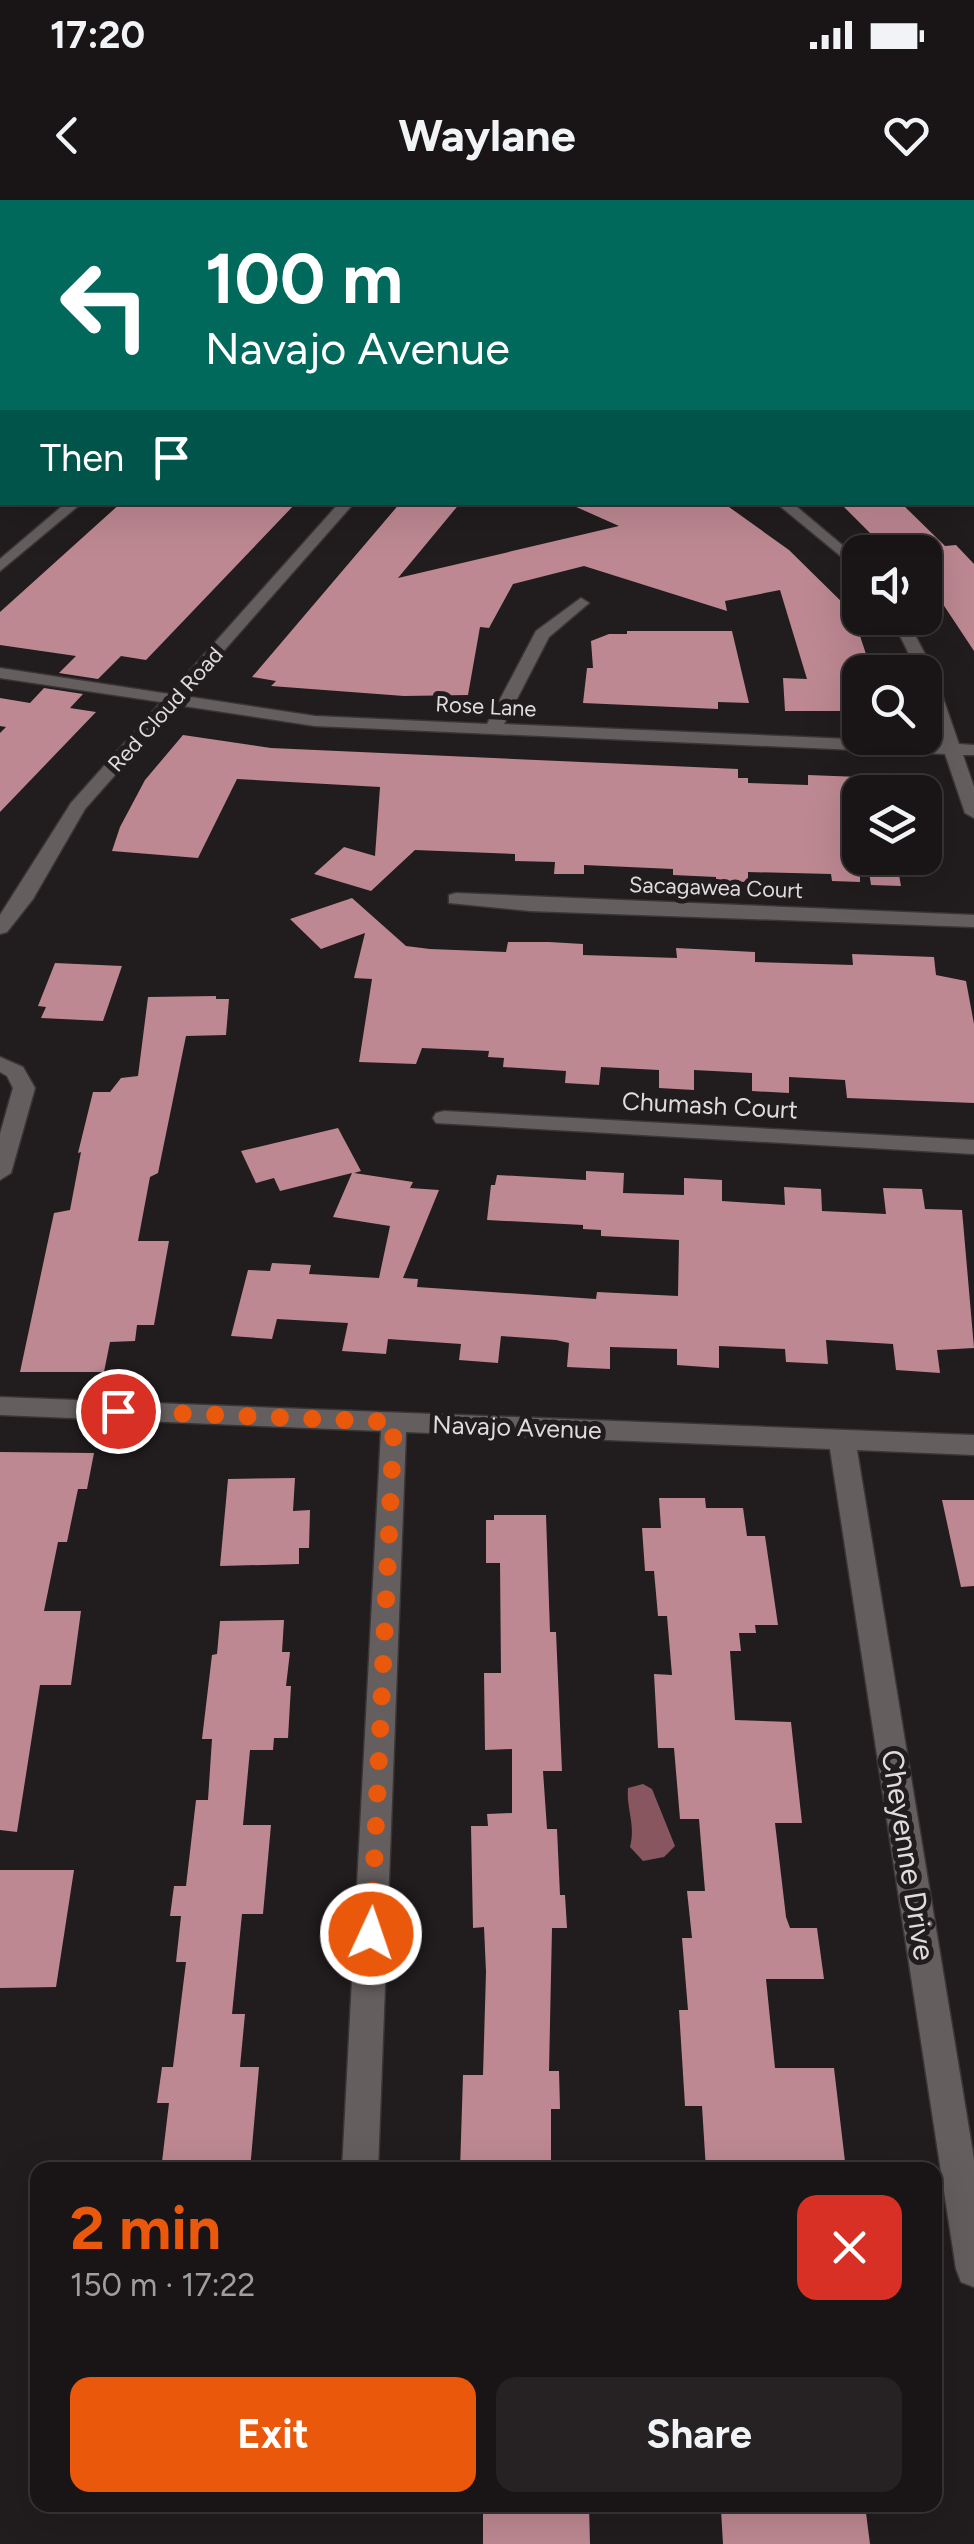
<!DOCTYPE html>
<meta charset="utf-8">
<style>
:root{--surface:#191516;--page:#262223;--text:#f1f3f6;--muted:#9f9fa1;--line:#373435;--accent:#ea580c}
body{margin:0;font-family:Figtree,sans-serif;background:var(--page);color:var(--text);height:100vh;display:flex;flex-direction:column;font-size:38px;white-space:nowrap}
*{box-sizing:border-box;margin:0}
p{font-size:32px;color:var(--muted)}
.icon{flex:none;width:55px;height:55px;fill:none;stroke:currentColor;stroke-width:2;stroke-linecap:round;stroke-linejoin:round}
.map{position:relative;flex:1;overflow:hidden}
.sheet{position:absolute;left:30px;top:1962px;width:912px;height:350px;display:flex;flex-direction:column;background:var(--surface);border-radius:20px;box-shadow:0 10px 40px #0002,0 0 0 2px var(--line)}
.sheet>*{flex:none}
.hud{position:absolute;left:0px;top:0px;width:975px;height:305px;box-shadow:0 10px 40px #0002,0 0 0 2px var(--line);background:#00695c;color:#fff;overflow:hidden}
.fabs{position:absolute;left:842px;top:335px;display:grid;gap:20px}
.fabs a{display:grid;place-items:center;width:100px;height:100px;border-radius:20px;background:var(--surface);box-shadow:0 10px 40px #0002,0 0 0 2px var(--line);font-size:50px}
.pin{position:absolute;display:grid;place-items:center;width:85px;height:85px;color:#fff;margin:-42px;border:5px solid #fff;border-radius:50%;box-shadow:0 2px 10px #0007}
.me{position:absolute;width:110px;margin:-55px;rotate:3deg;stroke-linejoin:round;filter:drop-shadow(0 0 8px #0008)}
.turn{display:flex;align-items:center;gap:35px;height:210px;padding:0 40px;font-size:45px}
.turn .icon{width:130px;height:130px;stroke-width:2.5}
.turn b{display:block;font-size:70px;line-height:85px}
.then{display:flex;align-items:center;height:95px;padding:0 40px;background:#0003;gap:20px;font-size:38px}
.round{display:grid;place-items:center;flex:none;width:105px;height:105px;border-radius:20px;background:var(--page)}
.overview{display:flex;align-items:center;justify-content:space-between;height:170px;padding:0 40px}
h1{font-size:60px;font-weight:700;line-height:75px;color:var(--accent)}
.button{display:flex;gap:20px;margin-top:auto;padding:20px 40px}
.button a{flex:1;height:115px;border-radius:20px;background:var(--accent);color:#fff;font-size:40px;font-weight:700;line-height:115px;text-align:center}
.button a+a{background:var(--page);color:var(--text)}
.status{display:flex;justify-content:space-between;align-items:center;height:70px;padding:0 50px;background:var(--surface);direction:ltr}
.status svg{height:28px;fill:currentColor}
header{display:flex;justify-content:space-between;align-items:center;height:130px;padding:0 40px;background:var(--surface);font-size:45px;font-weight:700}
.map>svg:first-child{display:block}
</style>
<div class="status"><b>17:20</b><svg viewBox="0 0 49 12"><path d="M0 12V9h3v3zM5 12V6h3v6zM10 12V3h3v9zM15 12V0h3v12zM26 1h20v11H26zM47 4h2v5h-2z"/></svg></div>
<header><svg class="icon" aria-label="back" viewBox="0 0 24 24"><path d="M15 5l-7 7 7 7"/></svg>Waylane<svg class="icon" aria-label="heart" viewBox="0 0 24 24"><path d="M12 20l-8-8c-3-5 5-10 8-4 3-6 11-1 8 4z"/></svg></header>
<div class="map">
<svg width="974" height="2344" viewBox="0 0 974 2344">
<rect width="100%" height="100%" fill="#211c1d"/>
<path fill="#43252b" d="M352,0H835L837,2H349Z"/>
<path fill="#87565f" d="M643,1584L652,1589L675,1646L664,1657L643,1661L630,1647C636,1625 626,1608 628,1588Z"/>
<path fill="#bd8892" d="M122,302H297L146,460L121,456L98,479L59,473L76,456L0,445V412Z
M401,302H461L398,378L619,326L565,302H722L789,350L852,412L868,460H860V511H785L783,478L807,479L780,390L725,401L727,411L584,366L513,384L489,428L480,427L468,495L404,496L271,486L276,481L252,477Z
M839,302H900L945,346L956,345L974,364V451L925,377V342L904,345L893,335L874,337Z
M627,431H732L749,503L718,502V509L583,503L587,468H593L591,441L609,434H627Z
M44,488L83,494L70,508L96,512L0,612V533L6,527L0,526V498L30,503Z
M183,535L271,548L738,569V578H748V583L808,585V575L860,577V682L832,681L831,674L748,672V682L716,681V677L673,675V669L584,665V674H554L555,662L515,661V654L415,650L371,691L314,674L344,647L375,656L380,587L237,579L198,658L112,651L120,627L145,580Z
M867,658H896L901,686L871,685Z
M352,698L406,746L430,749L506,752L508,742H549L583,744V755L677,758L676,748L755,752V762L853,765L852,754L934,757L936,775L966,781L974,824V903L847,898L845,880L789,877V893L752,891V873L694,870V890L659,888V870L601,867L599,885L565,883L566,871L503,867L504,858L488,857L489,851L422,848L416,864L359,862L372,779L354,778L365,733L321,749L290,719Z
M55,763L122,766L103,821L41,818L46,807L38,806Z
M216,796V799H229L226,835L186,836L158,973L150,977L138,1041H169L154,1125H137L135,1141L110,1142L104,1172H20L54,1013L70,1010L81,952L78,953L93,892H110L121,878L138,876L148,797Z
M338,928L361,971L354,973L413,982L410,988L439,990L403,1078L418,1079L417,1087L596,1099L597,1092L678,1096L679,1040L601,1036V1030L583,1029V1025L487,1020L491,985H495L497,975L586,980V971L624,973L623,993L684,995V978L722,980V1001L785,1005L784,987L821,989L822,1011L886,1014L883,988L922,989L925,1009L962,1010L974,1148L937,1150L940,1173L896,1170L893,1144L826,1140L828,1164L786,1162L785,1149L719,1146V1168L677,1165V1149L610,1147V1169L567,1167L569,1143L556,1140L501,1136L498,1163L459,1160L461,1144L388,1139L386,1154L342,1151L348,1123L277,1119L272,1139L231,1136L248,1070L270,1071L272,1063L311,1065L309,1074L379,1078L390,1026L333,1017L352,973L280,991L274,978L256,983L241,951Z
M0,1252L94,1253L87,1289H78L67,1342H58L44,1411H81L71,1485H40L17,1632L0,1630Z
M295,1278L293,1311L310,1310L309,1348H299V1364L220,1366L228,1279Z
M659,1298H705L706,1308H743L747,1336H765L778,1425H755L756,1433H739L741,1451H730L735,1520L791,1522L802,1623H775L786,1717L790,1728H817L824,1779H766L775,1868H834L846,1970H706L702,1906H685L679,1810H688L682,1738H692L687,1691H705L699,1619H680L674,1548H658L654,1474L672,1475L667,1416H658L654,1371H645L642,1328H661Z
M942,1300H974V1386L961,1387Z
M494,1315H546L550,1432H556L562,1571H543L547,1629H557L560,1695H565L567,1728H552L549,1871H559L560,1909H551V1970H460L463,1875H483L486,1772L484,1727L473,1728L471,1626H488L487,1614L512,1613V1549L485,1550L484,1473H501L500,1363H486V1320H494Z
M284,1420L282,1452H290L286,1486H291L288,1538H274L273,1550H250L243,1625H271L263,1714H242L232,1814H245L240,1867H259L250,1970H161L169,1903H157L162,1867H173L186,1762H176L181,1716H170L174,1686H186L196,1600H208L212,1539H202L212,1455L217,1454L220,1421Z
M0,1670H74L56,1787L0,1788Z
M483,2305H589L590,2344H483Z
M790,2305H865L870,2344H723L721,2310H790Z"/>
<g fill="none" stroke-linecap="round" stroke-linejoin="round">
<defs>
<path id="service" d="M0,0H10L0,4Z"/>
<path id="minor" d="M67,302H83L0,371V359Z
M340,302H355L184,496L315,516L487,524L536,431L581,398L589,403L549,437L504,524L942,543L925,493V472H918L891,418H906L933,469L959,544L974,545V555H963L974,587V618L965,613L945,554L315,526L177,505L85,609L33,699L7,732L0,734V715L71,603L161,502L0,478V468L169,494Z
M775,302H791L860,360V372Z
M456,693L974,715V727L530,711L449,703V695Z
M0,857L23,867L35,888L11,973L0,980V934L13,888L7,876L0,872Z
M444,911L974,940V954L436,923L433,918L436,913Z
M0,1197L974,1235V1255L857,1250L974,1959V2087L961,2082L956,2069L830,1249L406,1232L378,1970H342L381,1231L0,1215Z"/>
<path id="tertiary" d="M0,120L2,121V128H0Z
M972,167L974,168V176L972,175Z"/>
</defs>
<use href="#service" stroke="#3a3636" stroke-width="2"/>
<use href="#minor" stroke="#3a3636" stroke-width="3"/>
<use href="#tertiary" stroke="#3a3636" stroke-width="3"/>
<path stroke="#5b5657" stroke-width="2.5" stroke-dasharray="2.5 2.5" stroke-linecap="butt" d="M595,0L602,2
M697,0L705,2"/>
<use href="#service" fill="#655e5f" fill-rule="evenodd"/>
<use href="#minor" fill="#655e5f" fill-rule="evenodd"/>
<use href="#tertiary" fill="#655e5f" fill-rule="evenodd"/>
</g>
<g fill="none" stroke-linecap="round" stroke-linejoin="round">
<path stroke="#ea580c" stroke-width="18" stroke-dasharray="0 32.4" d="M118,1211L394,1222L371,1734"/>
</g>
<g text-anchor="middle" stroke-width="10" stroke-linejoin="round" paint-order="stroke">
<g font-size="22" fill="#dfdbdc" stroke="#211c1d">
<text transform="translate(486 506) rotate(3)" y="8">Rose Lane</text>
<text transform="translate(165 509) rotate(-48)" y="8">Red Cloud Road</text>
<text transform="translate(716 687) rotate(2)" y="8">Sacagawea Court</text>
</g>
<g font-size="25" fill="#dfdbdc" stroke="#211c1d">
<text transform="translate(710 905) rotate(3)" y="9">Chumash Court</text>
<text transform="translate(517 1227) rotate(2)" y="9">Navajo Avenue</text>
</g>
<g font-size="30" fill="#dfdbdc" stroke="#211c1d">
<text transform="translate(908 1655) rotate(81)" y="10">Cheyenne Drive</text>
</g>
</g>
</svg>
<div class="fabs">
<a><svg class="icon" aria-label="sound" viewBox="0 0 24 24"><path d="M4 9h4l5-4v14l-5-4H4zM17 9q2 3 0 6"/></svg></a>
<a><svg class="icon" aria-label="search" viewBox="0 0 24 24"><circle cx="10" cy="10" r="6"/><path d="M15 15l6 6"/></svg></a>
<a><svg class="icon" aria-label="layers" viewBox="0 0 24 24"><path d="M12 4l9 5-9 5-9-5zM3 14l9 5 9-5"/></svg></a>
</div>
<div class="pin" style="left:118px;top:1211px;background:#d93025"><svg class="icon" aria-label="arrive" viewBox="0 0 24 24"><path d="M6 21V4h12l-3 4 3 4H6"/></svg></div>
<svg class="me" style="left:371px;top:1734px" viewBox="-20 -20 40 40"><circle r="17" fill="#ea580c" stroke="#fff" stroke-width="3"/><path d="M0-11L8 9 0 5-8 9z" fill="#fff"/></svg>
<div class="hud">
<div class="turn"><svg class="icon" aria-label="left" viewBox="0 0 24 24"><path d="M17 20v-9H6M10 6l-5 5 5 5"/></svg><div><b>100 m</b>Navajo Avenue</div></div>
<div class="then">Then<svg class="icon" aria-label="arrive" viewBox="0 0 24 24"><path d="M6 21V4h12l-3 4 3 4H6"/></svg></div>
</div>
<section class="sheet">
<div class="overview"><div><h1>2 min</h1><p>150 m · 17:22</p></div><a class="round" style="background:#d93025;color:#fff"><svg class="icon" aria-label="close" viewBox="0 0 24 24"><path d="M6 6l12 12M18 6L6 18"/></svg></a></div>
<div class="button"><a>Exit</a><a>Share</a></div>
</section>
</div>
